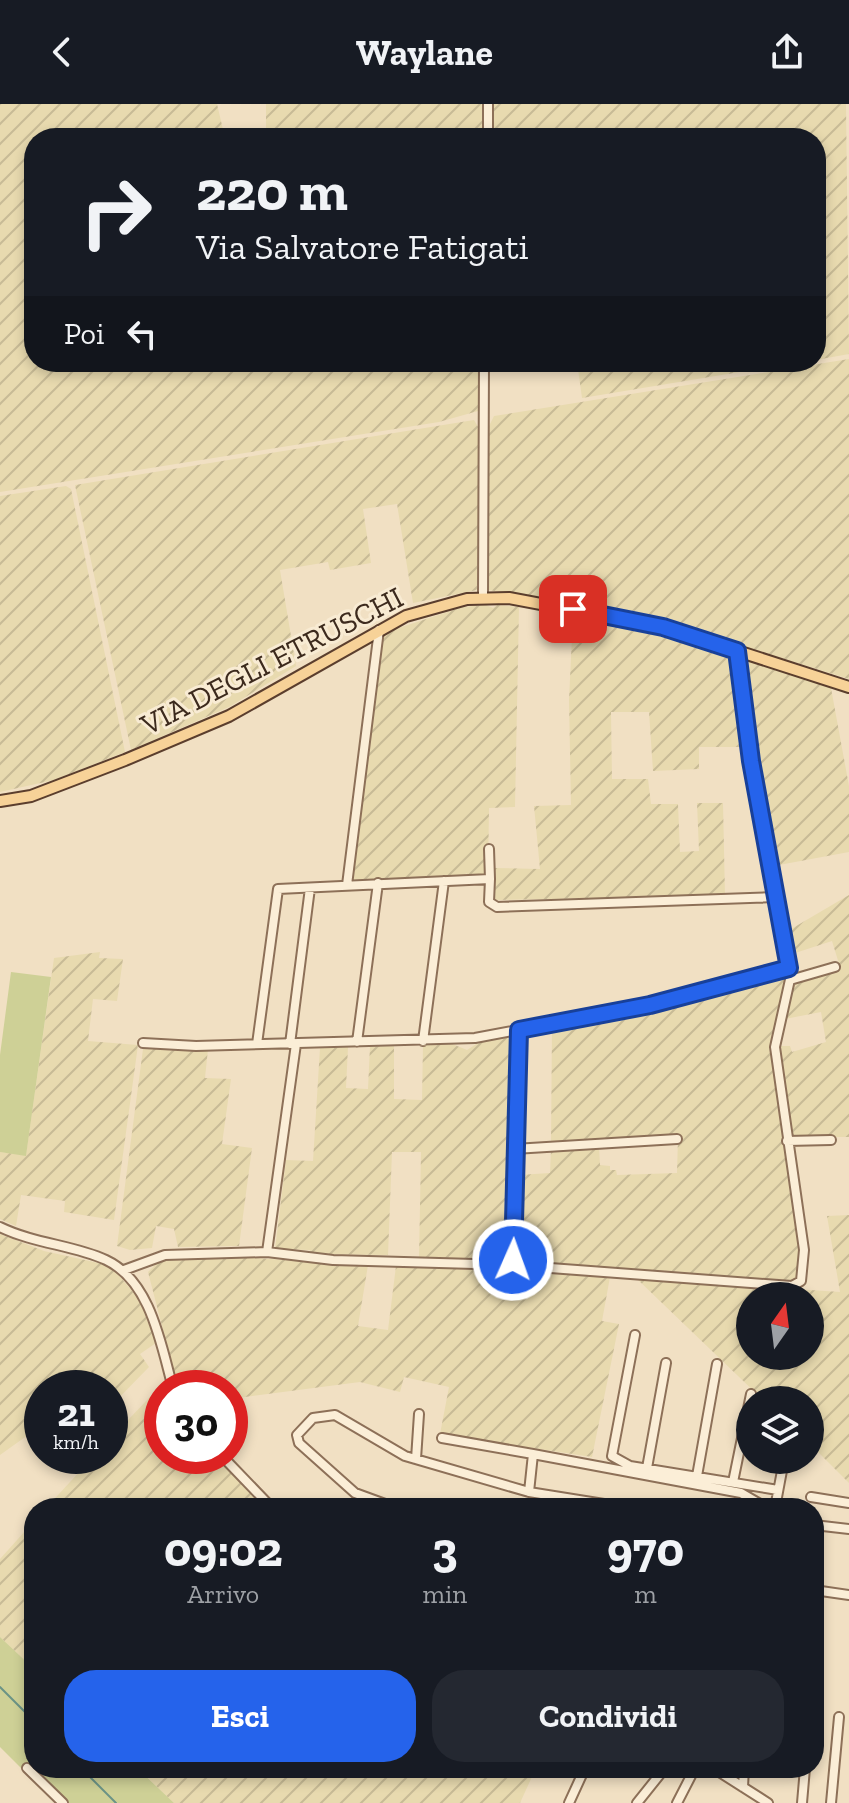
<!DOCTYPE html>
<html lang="it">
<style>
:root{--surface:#171b24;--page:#242831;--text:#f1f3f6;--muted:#9ea1a6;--accent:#2563eb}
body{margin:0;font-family:"Zilla Slab",serif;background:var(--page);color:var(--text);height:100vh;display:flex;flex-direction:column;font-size:30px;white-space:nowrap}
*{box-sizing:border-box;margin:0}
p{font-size:26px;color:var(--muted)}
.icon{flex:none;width:44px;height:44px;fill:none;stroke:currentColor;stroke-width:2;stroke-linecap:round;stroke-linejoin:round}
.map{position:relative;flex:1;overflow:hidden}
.sheet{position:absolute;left:24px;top:1394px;width:800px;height:280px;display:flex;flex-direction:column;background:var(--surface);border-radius:32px;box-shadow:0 4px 12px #0003}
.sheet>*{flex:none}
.banner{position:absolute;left:24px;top:24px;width:802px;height:244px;border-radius:32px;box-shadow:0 4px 12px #0003;background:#171b24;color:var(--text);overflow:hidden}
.needle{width:52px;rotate:14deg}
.controls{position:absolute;left:736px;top:1178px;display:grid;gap:16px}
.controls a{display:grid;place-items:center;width:88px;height:88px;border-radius:50%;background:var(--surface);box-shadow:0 4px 12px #0003;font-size:40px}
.speed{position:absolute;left:24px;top:1266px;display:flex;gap:16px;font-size:40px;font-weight:700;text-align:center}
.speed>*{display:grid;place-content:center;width:104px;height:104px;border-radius:50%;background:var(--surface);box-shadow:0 4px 12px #0003;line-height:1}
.speed small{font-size:20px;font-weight:400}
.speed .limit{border:12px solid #d22;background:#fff;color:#111}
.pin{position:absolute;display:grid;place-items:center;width:68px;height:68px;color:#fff;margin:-34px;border-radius:16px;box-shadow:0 4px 12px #0006}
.me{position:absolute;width:88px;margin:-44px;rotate:2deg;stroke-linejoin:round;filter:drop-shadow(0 0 6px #0008)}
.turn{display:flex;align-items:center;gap:28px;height:168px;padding:0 40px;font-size:36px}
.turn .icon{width:104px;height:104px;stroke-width:2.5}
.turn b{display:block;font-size:56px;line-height:68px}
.then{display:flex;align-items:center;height:76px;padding:0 40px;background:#0003;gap:16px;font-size:30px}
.eta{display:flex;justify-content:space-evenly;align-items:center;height:136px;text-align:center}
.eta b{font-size:48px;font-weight:700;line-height:56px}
.primary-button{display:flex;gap:16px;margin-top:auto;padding:16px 40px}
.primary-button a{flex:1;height:92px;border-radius:32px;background:var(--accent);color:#fff;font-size:32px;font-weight:700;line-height:92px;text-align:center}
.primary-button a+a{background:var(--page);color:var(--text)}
header{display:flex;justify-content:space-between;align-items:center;height:104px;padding:0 40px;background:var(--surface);font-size:36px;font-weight:700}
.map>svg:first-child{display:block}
</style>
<header><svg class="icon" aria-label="back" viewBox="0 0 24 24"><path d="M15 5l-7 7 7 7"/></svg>Waylane<svg class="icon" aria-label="share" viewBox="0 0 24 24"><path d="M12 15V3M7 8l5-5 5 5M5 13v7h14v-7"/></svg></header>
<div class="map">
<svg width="849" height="1699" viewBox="0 0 849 1699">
<defs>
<pattern id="farmland-furrows" width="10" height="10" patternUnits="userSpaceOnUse" patternTransform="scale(2)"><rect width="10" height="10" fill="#e8daaf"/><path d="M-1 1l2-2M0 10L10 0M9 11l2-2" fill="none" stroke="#c8bb96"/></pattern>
</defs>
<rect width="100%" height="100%" fill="#f1e0c3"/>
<path fill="url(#farmland-furrows)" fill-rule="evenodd" d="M0,0H217L225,34H34V258H480L478,307L439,318L0,388Z
M266,0H484V34H266Z
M491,0H846L849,250L816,256V34H490Z
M849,255V575L656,515L489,486L486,357L488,324L494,312Z
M577,258H801L582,294Z
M474,316L480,326L477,486L413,499L397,400L363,405L371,459L330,466L328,458L280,466L296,562L229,603L131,646L75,381Z
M66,382L71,385L125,648L54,676L0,688V392Z
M486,501L493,504L497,501L519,503L515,703L489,704L488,773H471L466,769L464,774L352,777L383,529L463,503Z
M573,511L605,517L606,522L615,517L734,550L747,643H699V665L653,667L649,608H611L612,675H648L651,700H678L680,748L699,747L697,699H723L725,792L492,796L493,764L540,765L534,702L571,701L569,596Z
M740,553L831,584L849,682V748L779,761L778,751L772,749Z
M849,791V1033H792L778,942H790L792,948L826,938L821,908L785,915L792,882L798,875L840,863L832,837L789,851L786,828Z
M100,848L99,854L123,855L117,897L93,895L88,937L138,941L114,1116L64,1108L65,1097L21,1091L16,1122L0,1115V1048L26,1051L54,854Z
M787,867L773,941L803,1164L796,1178L518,1159L519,1071L550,1069L551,1046L599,1042L600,1061L610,1062V1066H616L617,1071L677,1069L678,1033L551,1040L552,921Z
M513,930V1143L509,1155L494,1158L419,1154L421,1048H392L388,1151L311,1150L310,1146L275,1145L286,1056L313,1057L320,944L348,943L346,984L368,985L370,942H394V995L422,996L423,940L450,939L467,946L481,937Z
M143,945H208L205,974L231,975L222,1040L252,1044L239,1142L178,1143L174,1125L156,1122L152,1144L130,1146L117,1142Z
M849,1111V1379L810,1340V1296H763L636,1174L840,1188L827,1112ZM750,1192H810V1252H750Z
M0,1130L44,1147L103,1160L116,1168L139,1195L156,1239L140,1250L149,1263L110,1303V1284H42V1321L0,1351Z
M219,1152L368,1161L358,1222L388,1226L396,1162L610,1173L602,1217L619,1220L592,1353L440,1330L449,1283L404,1273L400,1288L360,1278L230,1295V1284H178L148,1168L161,1155Z
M166,1276L169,1284H162V1352H214L266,1404H46L94,1352H110V1335Z
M34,1417V1565L0,1533V1455Z
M137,1664H536L520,1699H174Z"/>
<path fill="#ced096" d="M11,868L51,873L26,1052L0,1048V951Z
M0,1533L34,1565V1664H137L174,1699H56L0,1643Z"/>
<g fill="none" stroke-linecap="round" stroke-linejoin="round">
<path stroke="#6b9386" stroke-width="2" d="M0,1583L34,1617
M81,1664L116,1699"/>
<defs>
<path id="minor" d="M488,34V0
M483,494L484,258
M489,745L490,775
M347,781L379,526
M790,876L835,863
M423,937L444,777
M357,938L378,779
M143,939L196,942L475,934L650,901L789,864
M257,940L278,785L490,775L489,798L497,803L776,793
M290,940L310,784
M787,1037L831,1036
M514,1045L677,1035
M0,1123C35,1140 74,1141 106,1156C151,1177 161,1241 173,1284
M267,1148L296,940
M510,1161L514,1150L519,926
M124,1166L165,1151L267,1148L333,1156L510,1161L792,1182L801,1177L804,1146L775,943L791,871L751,657L737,547
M635,1231L612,1352L630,1362L778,1386
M442,1334L533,1350
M222,1352L272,1404
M416,1355L419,1310
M647,1364L666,1259
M697,1372L717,1260
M733,1378L751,1290
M529,1388L604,1400L603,1404
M811,1393L849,1399
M396,1404L355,1389L299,1339L297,1331L313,1314L335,1311L405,1352L529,1388L533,1350L741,1389L767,1404
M775,1404L784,1356
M814,1421L849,1425
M814,1486L849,1491
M27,1664L63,1699
M713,1664L768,1699
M743,1683L744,1664
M569,1699L585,1664
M637,1699L665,1664
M677,1699L695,1664
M802,1699L805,1664
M831,1699L839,1613"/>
<path id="major" d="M0,697L31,692L125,656L229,612L406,512L467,495L509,494L663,523L849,583"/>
</defs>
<use href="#minor" stroke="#8d7058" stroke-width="12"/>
<use href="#major" stroke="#5b3e2d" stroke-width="14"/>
<use href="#minor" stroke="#fbeed7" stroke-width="8"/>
<use href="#major" stroke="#f7d298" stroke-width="10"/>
</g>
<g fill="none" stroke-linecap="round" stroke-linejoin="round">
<defs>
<path id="route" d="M513,1156L519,926L650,901L789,864L751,657L737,547L663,523L573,505"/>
</defs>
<use href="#route" stroke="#184099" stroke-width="20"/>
<use href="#route" stroke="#2563eb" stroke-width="14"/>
</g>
<g text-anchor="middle" stroke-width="6" stroke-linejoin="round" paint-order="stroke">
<g font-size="30" fill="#3c2a1d" stroke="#f8ebd3">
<text transform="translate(272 557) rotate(-27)" y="10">VIA DEGLI ETRUSCHI</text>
</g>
</g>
</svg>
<div class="controls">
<a><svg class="needle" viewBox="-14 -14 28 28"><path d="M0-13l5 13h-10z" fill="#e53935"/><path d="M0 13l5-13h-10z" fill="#9ea1a6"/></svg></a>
<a><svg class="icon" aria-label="layers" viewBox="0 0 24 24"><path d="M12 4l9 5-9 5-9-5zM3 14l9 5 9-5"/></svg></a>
</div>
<div class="speed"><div>21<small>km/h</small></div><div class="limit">30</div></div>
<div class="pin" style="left:573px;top:505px;background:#d93025"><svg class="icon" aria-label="arrive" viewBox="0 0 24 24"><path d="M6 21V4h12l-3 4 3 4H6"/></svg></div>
<svg class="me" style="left:513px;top:1156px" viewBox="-20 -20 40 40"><circle r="17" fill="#2563eb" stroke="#fff" stroke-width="3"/><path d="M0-11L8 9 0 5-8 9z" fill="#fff"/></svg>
<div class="banner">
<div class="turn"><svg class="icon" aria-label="right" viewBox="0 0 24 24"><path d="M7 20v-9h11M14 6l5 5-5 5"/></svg><div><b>220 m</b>Via Salvatore Fatigati</div></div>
<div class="then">Poi<svg class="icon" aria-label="left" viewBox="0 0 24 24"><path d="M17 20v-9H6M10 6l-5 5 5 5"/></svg></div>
</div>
<section class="sheet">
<div class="eta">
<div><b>09:02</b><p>Arrivo</p></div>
<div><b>3</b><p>min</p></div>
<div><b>970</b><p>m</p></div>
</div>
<div class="primary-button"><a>Esci</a><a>Condividi</a></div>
</section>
</div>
